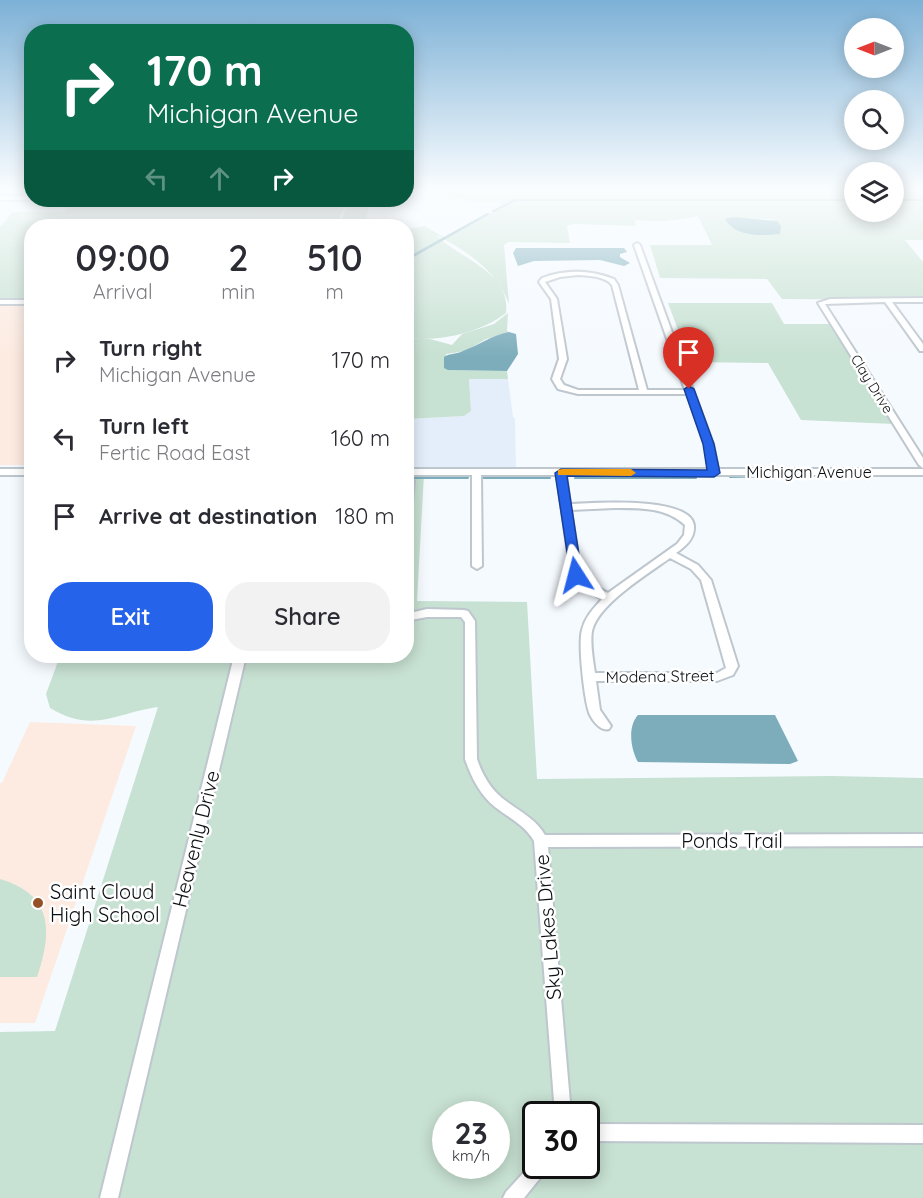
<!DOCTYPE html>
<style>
:root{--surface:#fff;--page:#f2f2f3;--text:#2b2b33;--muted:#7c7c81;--accent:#2563eb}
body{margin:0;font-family:Quicksand,sans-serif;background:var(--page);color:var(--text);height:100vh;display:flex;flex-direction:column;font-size:22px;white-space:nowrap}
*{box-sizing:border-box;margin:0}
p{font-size:20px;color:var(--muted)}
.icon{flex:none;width:33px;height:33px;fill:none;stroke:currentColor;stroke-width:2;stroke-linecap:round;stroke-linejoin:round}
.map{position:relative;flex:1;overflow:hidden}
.sheet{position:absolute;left:24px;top:219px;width:390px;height:444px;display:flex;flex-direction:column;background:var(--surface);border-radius:24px;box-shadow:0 3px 15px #0003}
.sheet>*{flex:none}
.top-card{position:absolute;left:24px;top:24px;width:390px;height:183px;border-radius:24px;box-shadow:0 3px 15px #0003;background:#0b6e4f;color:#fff;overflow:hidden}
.needle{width:39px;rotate:270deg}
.controls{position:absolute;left:844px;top:18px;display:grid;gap:12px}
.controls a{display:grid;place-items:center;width:60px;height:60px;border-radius:50%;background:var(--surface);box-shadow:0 3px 15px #0003;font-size:30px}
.speed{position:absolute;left:432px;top:1101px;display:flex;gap:12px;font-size:30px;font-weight:700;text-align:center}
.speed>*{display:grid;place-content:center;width:78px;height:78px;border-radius:50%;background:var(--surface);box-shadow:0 3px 15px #0003;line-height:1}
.speed small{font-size:15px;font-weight:400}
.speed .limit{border:3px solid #111;border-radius:9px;background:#fff;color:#111}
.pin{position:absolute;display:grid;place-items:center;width:51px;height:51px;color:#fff;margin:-62px -26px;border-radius:50% 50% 50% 0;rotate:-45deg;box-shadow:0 0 6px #0007}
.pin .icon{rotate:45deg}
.me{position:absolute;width:66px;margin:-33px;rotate:351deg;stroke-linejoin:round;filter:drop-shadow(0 0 4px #0008)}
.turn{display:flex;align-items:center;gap:21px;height:126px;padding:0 24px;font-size:27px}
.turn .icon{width:78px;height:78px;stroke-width:2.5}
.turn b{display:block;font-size:42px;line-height:51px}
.lanes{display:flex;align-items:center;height:57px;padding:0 24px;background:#0003;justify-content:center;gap:30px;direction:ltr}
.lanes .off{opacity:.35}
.eta{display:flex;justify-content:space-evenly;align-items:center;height:102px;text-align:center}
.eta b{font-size:36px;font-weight:600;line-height:42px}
.button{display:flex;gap:12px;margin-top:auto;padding:12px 24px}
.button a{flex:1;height:69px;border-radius:24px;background:var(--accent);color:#fff;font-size:24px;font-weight:600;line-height:69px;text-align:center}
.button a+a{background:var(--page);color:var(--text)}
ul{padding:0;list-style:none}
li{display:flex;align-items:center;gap:18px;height:78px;padding:0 24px}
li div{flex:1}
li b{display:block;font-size:22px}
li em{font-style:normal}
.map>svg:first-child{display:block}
</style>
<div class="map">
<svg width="923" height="1198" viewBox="0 0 923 1198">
<rect width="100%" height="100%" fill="#f5faff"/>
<path fill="#e4eefa" d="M469,379H508L513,417L515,418L516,471L407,470V419L464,416L471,411Z"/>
<path fill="#fdebe1" d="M31,304V465H0V305Z
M30,722L136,726L35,1023H0V783H2Z"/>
<path fill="#c7e1d2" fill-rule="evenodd" d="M441,189H855V212H894V189H923V240H905L923,262V300L782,299L767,279L660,278L650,245H712L698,216C676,221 656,222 635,220L636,226L573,224L567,226L570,243L508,242L504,245L509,304C497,271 467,251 436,235C458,258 511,271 506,313C480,333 439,342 407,338L408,229L425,226L445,238L504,206L501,203L472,202L445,195ZM727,218L772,219L781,226L777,235L747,233Z
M75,200H346L337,226H32L31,300H0V227L13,212H65Z
M348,200H370L365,226H340Z
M668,303H772L784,324H831L894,424L801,420L768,363L690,362Z
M508,313L507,331L509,332L486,339L465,351L446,354L448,370L507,371L508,379H469L471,411L464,416L407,419V339H430L452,345L462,334L494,324Z
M407,474H424L417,601L527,602L537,779L832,776L923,778V1198H0V1032L55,1031L158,707C115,713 94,734 50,708L46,694L60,656H406ZM446,1114H496V1166H446ZM536,1114H586V1166H536Z
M0,879C54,895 52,932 37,977H0Z"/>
<path fill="#7dadbb" d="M733,217L777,221L781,226L780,234C762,236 735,237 725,219Z
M516,248H624L627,252L620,254V257L630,263L624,266L600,260L534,261L518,266L513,253Z
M509,332L516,334L518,354L507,371L448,370L444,368V357C450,353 457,354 463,351C479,345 492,335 509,332Z
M638,715H775L798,761L790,764L638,762C631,750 627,727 638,715Z"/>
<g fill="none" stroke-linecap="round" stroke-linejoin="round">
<path stroke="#7dadbb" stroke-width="2" d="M788,476L862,475
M873,476L923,475
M730,477L777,476
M406,478H468
M482,478H550
M575,478H696"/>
<path fill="#7dadbb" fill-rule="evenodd" d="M515,199H855V201H516L494,212L491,211Z
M894,199H923V201H894Z
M487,213L490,214L412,258L408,257Z"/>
<defs>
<path id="minor" d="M0,196H32L33,200H0Z
M637,243L640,245L713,444L718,469H923V475H566L570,504C591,503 696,495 694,528C694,539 685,547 676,553L698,565L711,580L738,666L733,675L717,681H596L600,710L611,726L609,729C600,732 590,718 588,709C584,694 578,644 582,630C585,617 594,608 602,599L581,587L571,575L557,475H481L482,566L477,569L472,566V475H406V469H709L705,444L687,394H578L558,389L552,379L559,359L551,299L539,282L542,278C566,269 591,270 614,279L618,285L647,390H685L634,245ZM578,275C589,276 605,276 612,285L639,390H578L564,385L560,379L567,359L557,299L545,282L560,277ZM614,508C639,508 666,507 685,525L684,535L677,544L608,593L589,583L581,574L571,510ZM670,558L691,569L701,580L726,668L717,673H595C593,659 590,644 592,631C598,604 648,574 670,558Z
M923,298V302H892L923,344V351H920L885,302L825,304L923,458V468L919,465L818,303L830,299Z
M0,300H32V304H0Z
M0,469H32V475H0Z
M409,478L414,481L411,512L406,515V479Z
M427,609L464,610L468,611L475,621L477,759C482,774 490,788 502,798C518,811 535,818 545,835L923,834V846L548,847L571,1114H555L534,841C525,825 509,818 495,807C480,795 471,777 465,759V622L461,617H427L406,621V614Z
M234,656H246L118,1198H100Z
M586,1124L923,1125V1143L586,1141Z
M536,1159V1166H547L545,1172L524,1198H503L506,1192Z"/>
</defs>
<use href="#minor" stroke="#bec6ce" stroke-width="4"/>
<use href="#minor" fill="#fff" fill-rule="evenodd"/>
</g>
<linearGradient id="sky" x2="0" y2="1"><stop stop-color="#7db1d6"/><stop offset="0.53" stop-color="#fafdff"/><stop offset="1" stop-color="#fafdff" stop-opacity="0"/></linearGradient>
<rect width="923" height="357" fill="url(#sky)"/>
<path fill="#2563eb" stroke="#184099" stroke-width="1.5" d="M689,386L694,389L714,444L720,473L714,477L567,476L582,575L576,579L571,578L555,473L561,469L707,470L703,444L684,389Z"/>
<path fill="#f59e0b" d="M562,469H631L636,473L631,476L558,475V470Z"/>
<circle fill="#965028" stroke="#fff" stroke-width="2" cx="38" cy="903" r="6"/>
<g text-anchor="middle" stroke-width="5" stroke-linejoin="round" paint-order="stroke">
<g font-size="14" fill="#0c0f12" stroke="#fff">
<text transform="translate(872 384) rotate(58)" y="5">Clay Drive</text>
</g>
<g font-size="16" fill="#0c0f12" stroke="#fff">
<text x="809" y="478">Michigan Avenue</text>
<text transform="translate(660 676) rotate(-1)" y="6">Modena Street</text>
</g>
<g font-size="20" fill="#0c0f12" stroke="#fff">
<text transform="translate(196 839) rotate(-76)" y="7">Heavenly Drive</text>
<text x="732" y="848">Ponds Trail</text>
<text transform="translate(548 927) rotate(-95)" y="7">Sky Lakes Drive</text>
</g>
<g font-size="20" fill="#0c0f12" stroke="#fff" text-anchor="start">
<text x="50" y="899">Saint Cloud<tspan x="50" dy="23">High School</tspan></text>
</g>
</g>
</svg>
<div class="controls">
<a><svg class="needle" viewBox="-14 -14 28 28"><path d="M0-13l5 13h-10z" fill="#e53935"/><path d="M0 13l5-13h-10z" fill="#7c7c81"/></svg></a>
<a><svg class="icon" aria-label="search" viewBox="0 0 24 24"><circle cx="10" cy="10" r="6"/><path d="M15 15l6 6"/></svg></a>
<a><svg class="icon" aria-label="layers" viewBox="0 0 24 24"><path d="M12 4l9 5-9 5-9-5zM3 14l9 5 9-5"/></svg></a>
</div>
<div class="speed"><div>23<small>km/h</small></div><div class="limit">30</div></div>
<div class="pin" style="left:689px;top:389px;background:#d93025"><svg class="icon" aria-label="arrive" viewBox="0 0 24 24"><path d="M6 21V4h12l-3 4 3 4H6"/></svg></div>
<svg class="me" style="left:576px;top:575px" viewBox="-20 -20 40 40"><path d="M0-17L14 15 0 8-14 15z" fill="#2563eb" stroke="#fff" stroke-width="4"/></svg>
<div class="top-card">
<div class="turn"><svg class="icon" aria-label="right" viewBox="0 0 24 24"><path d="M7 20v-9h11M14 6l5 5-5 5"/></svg><div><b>170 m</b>Michigan Avenue</div></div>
<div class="lanes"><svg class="icon off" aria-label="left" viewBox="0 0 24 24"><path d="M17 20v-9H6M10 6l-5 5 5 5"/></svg><svg class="icon off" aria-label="ahead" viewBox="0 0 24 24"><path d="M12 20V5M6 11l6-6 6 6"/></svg><svg class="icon" aria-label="right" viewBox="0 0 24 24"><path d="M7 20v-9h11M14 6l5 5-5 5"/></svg></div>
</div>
<section class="sheet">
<div class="eta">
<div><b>09:00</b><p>Arrival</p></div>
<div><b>2</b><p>min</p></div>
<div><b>510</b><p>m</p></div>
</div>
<ul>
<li><svg class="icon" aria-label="right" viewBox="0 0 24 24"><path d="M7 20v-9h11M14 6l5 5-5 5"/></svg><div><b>Turn right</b><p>Michigan Avenue</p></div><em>170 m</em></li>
<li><svg class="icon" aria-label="left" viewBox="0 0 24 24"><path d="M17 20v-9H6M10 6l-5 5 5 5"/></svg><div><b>Turn left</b><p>Fertic Road East</p></div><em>160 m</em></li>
<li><svg class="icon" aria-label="arrive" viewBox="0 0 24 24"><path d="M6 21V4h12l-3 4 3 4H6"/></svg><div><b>Arrive at destination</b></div><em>180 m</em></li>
</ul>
<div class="button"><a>Exit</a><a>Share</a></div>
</section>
</div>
